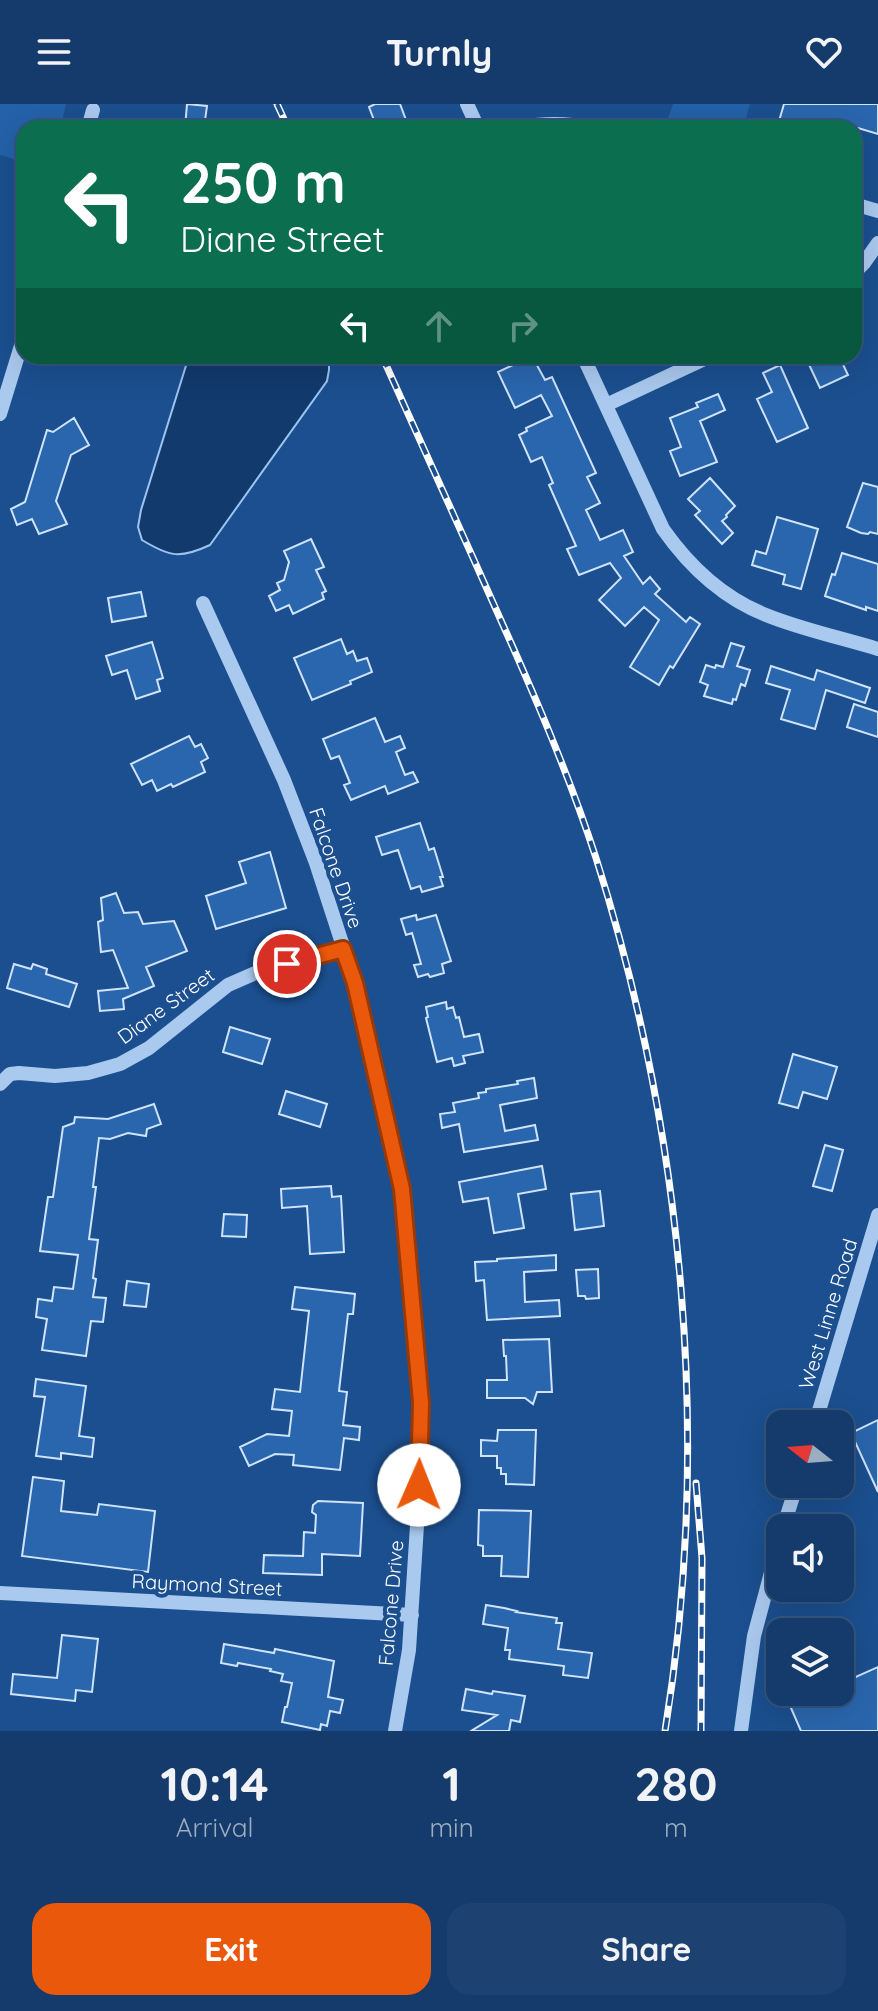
<!DOCTYPE html>
<style>
:root{--surface:#143b6b;--page:#1d4271;--text:#f1f3f6;--muted:#9dadc1;--line:#33557e;--accent:#ea580c}
body{margin:0;font-family:Quicksand,sans-serif;background:var(--page);color:var(--text);height:100vh;display:flex;flex-direction:column;font-size:30px;white-space:nowrap}
*{box-sizing:border-box;margin:0}
p{font-size:26px;color:var(--muted)}
.icon{flex:none;width:44px;height:44px;fill:none;stroke:currentColor;stroke-width:2;stroke-linecap:round;stroke-linejoin:round}
.map{position:relative;height:1627px;overflow:hidden}
.side{display:flex;flex-direction:column;background:var(--surface);flex:1}
.side>*{flex:none}
.hud{position:absolute;left:16px;top:16px;width:846px;height:244px;border-radius:24px;box-shadow:0 8px 32px #0002,0 0 0 2px var(--line);background:#0b6e4f;color:#fff;overflow:hidden}
.needle{width:52px;rotate:287deg}
.controls{position:absolute;left:766px;top:1306px;display:grid;gap:16px}
.controls a{display:grid;place-items:center;width:88px;height:88px;border-radius:16px;background:var(--surface);box-shadow:0 8px 32px #0002,0 0 0 2px var(--line);font-size:40px}
.pin{position:absolute;display:grid;place-items:center;width:68px;height:68px;color:#fff;margin:-34px;border:4px solid #fff;border-radius:50%;box-shadow:0 2px 8px #0007}
.me{position:absolute;width:88px;margin:-44px;rotate:1deg;stroke-linejoin:round;filter:drop-shadow(0 0 6px #0008)}
.turn{display:flex;align-items:center;gap:28px;height:168px;padding:0 32px;font-size:36px}
.turn .icon{width:104px;height:104px;stroke-width:2.5}
.turn b{display:block;font-size:56px;line-height:68px}
.lanes{display:flex;align-items:center;height:76px;padding:0 32px;background:#0003;justify-content:center;gap:40px;direction:ltr}
.lanes .off{opacity:.35}
.eta{display:flex;justify-content:space-evenly;align-items:center;height:136px;text-align:center}
.eta b{font-size:48px;font-weight:700;line-height:56px}
.cta{display:flex;gap:16px;margin-top:auto;padding:16px 32px}
.cta a{flex:1;height:92px;border-radius:24px;background:var(--accent);color:#fff;font-size:32px;font-weight:700;line-height:92px;text-align:center}
.cta a+a{background:var(--page);color:var(--text)}
header{display:flex;justify-content:space-between;align-items:center;height:104px;padding:0 32px;background:var(--surface);font-size:36px;font-weight:700}
.map>svg:first-child{display:block}
</style>
<header><svg class="icon" aria-label="menu" viewBox="0 0 24 24"><path d="M4 6h16M4 12h16M4 18h16"/></svg>Turnly<svg class="icon" aria-label="heart" viewBox="0 0 24 24"><path d="M12 20l-8-8c-3-5 5-10 8-4 3-6 11-1 8 4z"/></svg></header>
<div class="map">
<svg width="878" height="1627" viewBox="0 0 878 1627">
<rect width="100%" height="100%" fill="#1b4f8f"/>
<path fill="#2461a8" d="M0,0H66L63,13L66,24H24V58L0,51Z
M673,0H750L743,24H665Z"/>
<path fill="#123a6d" stroke="#9cc4f0" stroke-width="2" d="M189,252H329V266L327,277L210,441C180,455 170,453 142,436L138,423L141,406Z"/>
<path fill="#2a66ad" stroke="#cfe3fa" stroke-width="2" d="M187,0L207,2L204,24H185Z
M375,0H400L409,24H377L369,3Z
M784,0H878V30L858,24H777Z
M532,252L545,276L552,273L596,369L587,373L600,399L586,406L600,436L623,426L633,448L624,452L643,480L650,473L660,485L655,490L686,518L690,513L700,520L673,564L670,562L659,581L630,563L659,516L644,503L625,522L599,496L621,474L610,459L579,471L567,445L576,442L549,381L553,379L542,353L531,358L519,331L527,327L526,324L552,312L541,291L515,304L498,268Z
M805,252H839L848,271L820,284Z
M780,261L808,324L777,338L757,295L772,288L763,269Z
M718,290L725,306L700,317L717,358L680,372L670,347L681,343L670,314L698,303L696,299Z
M74,314L89,341L71,351L56,397L67,420L39,430L32,415L17,421L11,405L25,398L47,326L53,328Z
M710,374L735,402L726,411L727,413L722,417L733,429L722,440L695,411L700,407L688,395Z
M863,379L878,383V430L870,428L868,430L861,429L847,423Z
M777,413L818,425L801,485L783,480L785,471L752,461L756,447L766,450Z
M311,435L324,463L316,466L326,487L322,489L324,495L293,510L289,501L276,507L269,492L280,486L277,479L284,476L289,458L284,447Z
M842,449L878,460V507L866,503V506L825,492L832,470L835,471Z
M141,488L146,512L112,518L108,494Z
M341,535L347,550L353,547L357,557L367,554L372,568L350,577L351,580L312,596L294,554Z
M152,538L163,574L157,576L160,587L136,595L127,566L112,571L106,552Z
M731,539L744,543L737,562L750,566L745,582L741,580L736,596L733,595L732,600L704,592L708,581L700,578L706,561L715,564L716,561L723,563Z
M771,562L814,576L817,566L870,584L865,599L826,586L815,625L781,615L790,586L766,579Z
M854,600L878,608V633L847,623Z
M375,614L385,638L400,632L405,644L396,648L405,671L413,668L418,678L388,690L385,682L351,696L344,681L350,679L339,652L331,655L323,635Z
M189,632L195,643L201,640L208,654L201,658L205,668L173,683L171,680L157,687L152,676L142,681L131,660Z
M420,719L429,746L434,744L443,773H440L443,782L422,788L420,782L411,785L398,746L382,751L376,733Z
M270,748L286,804L216,825L206,792L246,779L239,758Z
M116,789L124,809L138,808L143,820L174,817L187,847L146,863L154,882L123,895L124,905L100,907L98,887L128,884L113,846L101,848L98,818L103,816L101,794Z
M416,811L417,816L436,811L451,857L442,860L444,869L430,873L428,870L418,873L414,861L421,860L412,829L406,831L401,815Z
M14,860L31,865L33,860L47,865L46,870L77,880L69,903L7,884Z
M446,898L447,905L453,903L456,914L459,913L464,933L479,930L483,948L463,952L465,959L454,962L452,954L437,958L426,914L428,913L426,903Z
M230,923L270,935L262,960L223,948Z
M793,950L837,963L827,995L803,988L798,1004L779,999Z
M534,974L537,994L500,1001L505,1027L535,1021L538,1036L464,1048L459,1020L442,1024L440,1010L455,1008L453,999L479,994L478,989L486,988V985L518,980L517,977Z
M286,987L327,1000L320,1023L279,1010Z
M154,1000L161,1020L147,1025L146,1032L128,1029L110,1035L99,1034L93,1083H96L89,1135L98,1136L93,1174L96,1175L93,1193L106,1194L103,1218L91,1217L86,1252L42,1246L47,1215L36,1213L38,1195L52,1197L54,1183L73,1185L78,1151L40,1147L48,1093H53L63,1023L74,1019L75,1013L108,1015Z
M825,1041L843,1046L832,1087L813,1082Z
M542,1062L546,1085L518,1090L524,1124L494,1129L488,1094L463,1098L459,1078Z
M331,1082L332,1093L341,1092L344,1148L310,1150L307,1102L282,1104L281,1085Z
M600,1087L604,1122L575,1126L571,1090Z
M224,1110L247,1111L246,1133L222,1132Z
M556,1151V1166L524,1168L525,1198L559,1196L560,1212L487,1216L484,1176L476,1177L475,1158L497,1157V1155Z
M598,1165L599,1194L586,1195L585,1192H578L576,1166Z
M127,1177L149,1180L146,1203L124,1201Z
M295,1183L355,1190L353,1210H348L339,1287L347,1288L343,1321L360,1323L359,1336L344,1334L340,1366L293,1361L294,1351L275,1350L249,1362L240,1343L267,1330L289,1332L292,1307L272,1305L275,1285L300,1288L309,1207L292,1205Z
M549,1235L552,1288H537L533,1300L525,1294H487V1276H507L506,1252H504L503,1236Z
M36,1275L86,1282L79,1332L94,1334L92,1353L61,1349V1355L36,1352L45,1293L34,1292Z
M878,1316V1388L851,1329Z
M498,1326H536L534,1381L506,1380V1370H501V1364H497V1352H481V1336L497,1337Z
M33,1373L64,1377L61,1407L97,1411L99,1400L155,1407L148,1468L22,1452Z
M318,1397L363,1399L360,1452L322,1450V1471L263,1469L264,1451L303,1452L304,1428L315,1429L316,1411L312,1408L313,1401Z
M479,1406L531,1407L528,1473L501,1472L502,1452H483V1442L478,1441Z
M486,1501L504,1504L517,1507L516,1508L557,1514L556,1519H562L558,1545L592,1549L588,1574L563,1571L564,1562L509,1555L510,1546H505L508,1524L483,1520Z
M62,1531L98,1535L92,1588L76,1586L75,1597L11,1590L13,1570L57,1574Z
M224,1540L274,1549L275,1545L334,1557L328,1593L343,1596L340,1609L330,1607L327,1622L321,1620L320,1626L282,1618L285,1603H287L292,1579L281,1577L283,1570L270,1567L271,1565L238,1559L237,1562L221,1559Z
M878,1563V1627H801L784,1588H840V1580Z
M466,1585L492,1590L493,1587L525,1592L520,1618L511,1616L509,1627H471L497,1611L462,1606Z"/>
<g fill="none" stroke-linecap="round" stroke-linejoin="round">
<path stroke="#a9c9ee" stroke-width="14" d="M467,0L478,24
M88,24L93,6
M516,24C542,19 564,18 589,24
M854,100L878,107
M854,169L864,159L878,139
M583,252L663,425C689,462 723,494 766,511C800,525 842,534 878,545
M606,301L711,252
M0,310L24,232
M203,499L284,676L316,759L355,879L402,1085L421,1299L418,1406L409,1546L395,1627
M0,980L10,970L19,969L55,972L88,969L120,960L149,944L228,881L260,867L343,845
M815,1320L878,1111
M783,1424L797,1380
M0,1489L412,1511
M741,1627L754,1532L780,1435"/>
<defs>
<path id="rail" d="M277,0L288,24
M382,252C422,341 463,431 503,521C537,597 570,674 596,754C684,1032 712,1338 665,1627
M696,1379L702,1454L701,1627"/>
</defs>
<use href="#rail" stroke="#fff" stroke-width="7"/>
<use href="#rail" stroke="#1b4f8f" stroke-width="4" stroke-dasharray="12" stroke-linecap="butt"/>
</g>
<g fill="none" stroke-linecap="round" stroke-linejoin="round">
<defs>
<path id="route" d="M287,860L343,845L355,879L402,1085L421,1299L419,1381"/>
</defs>
<use href="#route" stroke="#983908" stroke-width="20"/>
<use href="#route" stroke="#ea580c" stroke-width="14"/>
</g>
<g text-anchor="middle" stroke-width="8" stroke-linejoin="round" paint-order="stroke">
<g font-size="20" fill="#fff" stroke="#1b4f8f">
<text transform="translate(336 764) rotate(71)" y="7">Falcone Drive</text>
<text transform="translate(166 902) rotate(-36)" y="7">Diane Street</text>
<text transform="translate(828 1210) rotate(-73)" y="7">West Linne Road</text>
<text transform="translate(207 1481) rotate(3)" y="7">Raymond Street</text>
<text transform="translate(391 1499) rotate(-85)" y="7">Falcone Drive</text>
</g>
</g>
</svg>
<div class="controls">
<a><svg class="needle" viewBox="-14 -14 28 28"><path d="M0-13l5 13h-10z" fill="#e53935"/><path d="M0 13l5-13h-10z" fill="#9dadc1"/></svg></a>
<a><svg class="icon" aria-label="sound" viewBox="0 0 24 24"><path d="M4 9h4l5-4v14l-5-4H4zM17 9q2 3 0 6"/></svg></a>
<a><svg class="icon" aria-label="layers" viewBox="0 0 24 24"><path d="M12 4l9 5-9 5-9-5zM3 14l9 5 9-5"/></svg></a>
</div>
<div class="pin" style="left:287px;top:860px;background:#d93025"><svg class="icon" aria-label="arrive" viewBox="0 0 24 24"><path d="M6 21V4h12l-3 4 3 4H6"/></svg></div>
<svg class="me" style="left:419px;top:1381px" viewBox="-20 -20 40 40"><circle r="19" fill="#fff"/><path d="M0-13L10 11 0 6-10 11z" fill="#ea580c"/></svg>
<div class="hud">
<div class="turn"><svg class="icon" aria-label="left" viewBox="0 0 24 24"><path d="M17 20v-9H6M10 6l-5 5 5 5"/></svg><div><b>250 m</b>Diane Street</div></div>
<div class="lanes"><svg class="icon" aria-label="left" viewBox="0 0 24 24"><path d="M17 20v-9H6M10 6l-5 5 5 5"/></svg><svg class="icon off" aria-label="ahead" viewBox="0 0 24 24"><path d="M12 20V5M6 11l6-6 6 6"/></svg><svg class="icon off" aria-label="right" viewBox="0 0 24 24"><path d="M7 20v-9h11M14 6l5 5-5 5"/></svg></div>
</div>
</div>
<section class="side">
<div class="eta">
<div><b>10:14</b><p>Arrival</p></div>
<div><b>1</b><p>min</p></div>
<div><b>280</b><p>m</p></div>
</div>
<div class="cta"><a>Exit</a><a>Share</a></div>
</section>
